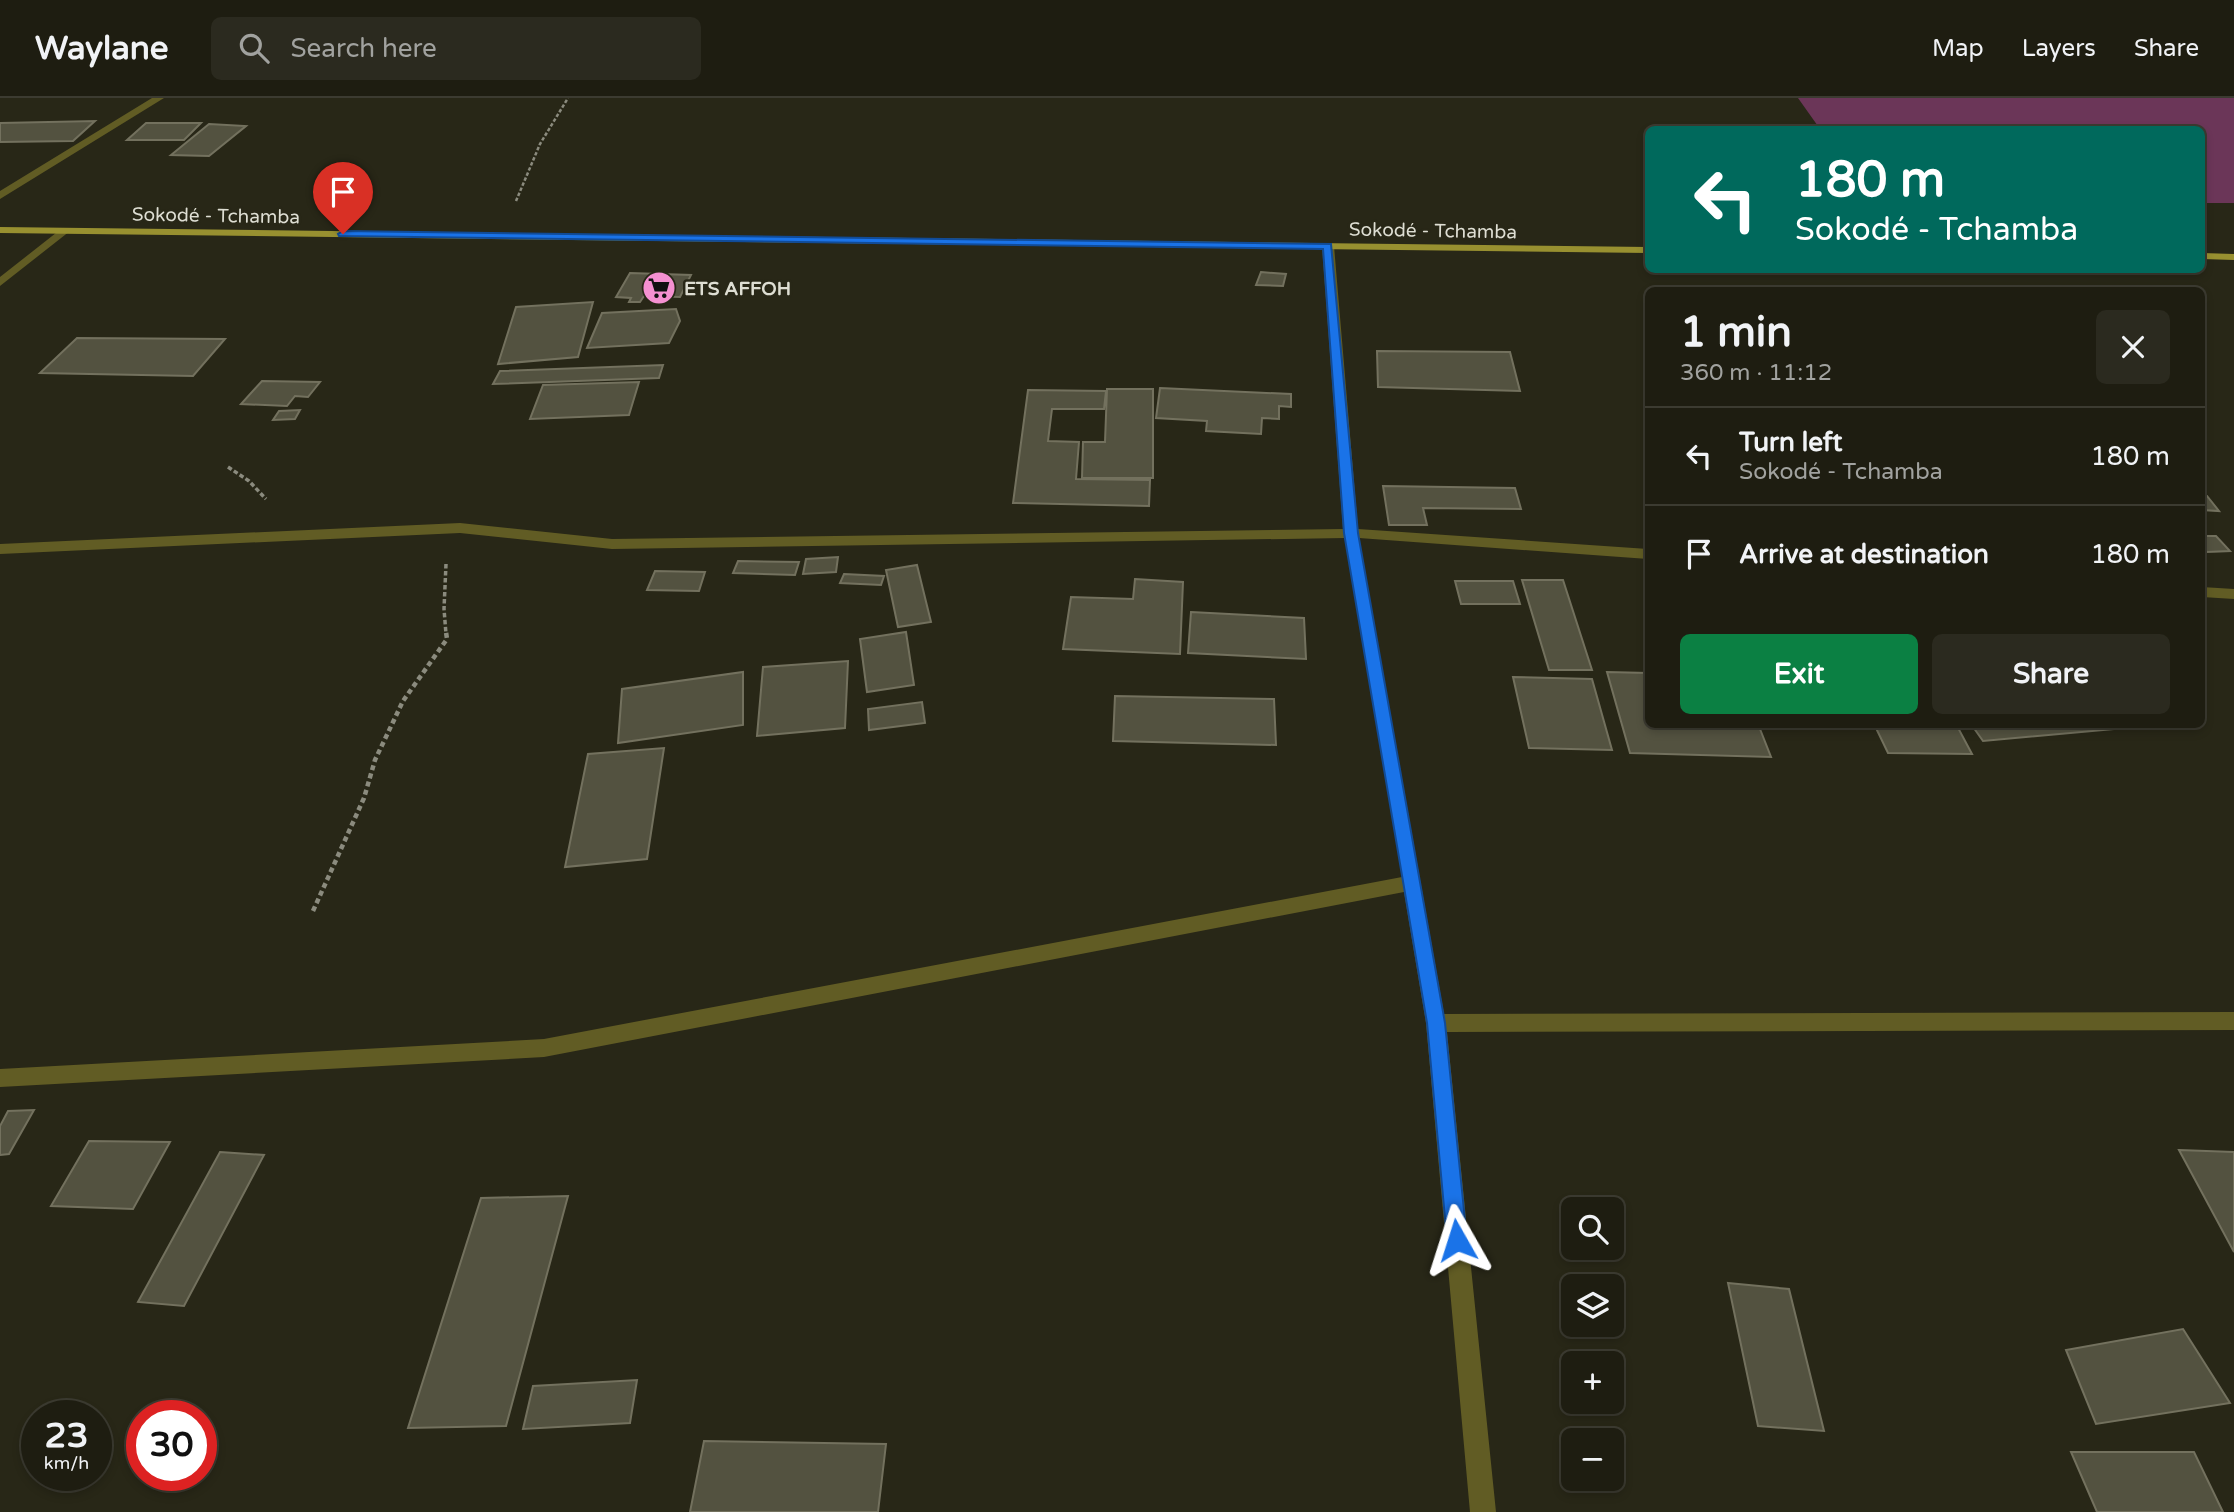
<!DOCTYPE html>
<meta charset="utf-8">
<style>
:root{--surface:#1e1d11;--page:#2b2a1f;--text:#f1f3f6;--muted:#a1a29f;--line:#3c3b31;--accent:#0b8043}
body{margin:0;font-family:"Varela Round",sans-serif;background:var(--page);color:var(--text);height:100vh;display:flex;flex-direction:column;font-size:26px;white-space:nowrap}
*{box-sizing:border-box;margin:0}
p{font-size:23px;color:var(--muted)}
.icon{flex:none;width:38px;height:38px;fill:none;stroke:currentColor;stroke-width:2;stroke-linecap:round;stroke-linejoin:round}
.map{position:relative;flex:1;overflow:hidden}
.drawer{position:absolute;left:1645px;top:189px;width:560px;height:441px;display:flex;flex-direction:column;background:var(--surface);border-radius:10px;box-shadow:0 4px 10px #0003,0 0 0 2px var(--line)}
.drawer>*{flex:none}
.top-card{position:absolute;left:1645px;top:28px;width:560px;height:147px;border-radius:10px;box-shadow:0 4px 10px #0003,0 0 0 2px var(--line);background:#00695c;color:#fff;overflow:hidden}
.fabs{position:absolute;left:1561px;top:1099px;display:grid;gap:14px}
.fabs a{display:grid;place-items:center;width:63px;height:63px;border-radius:10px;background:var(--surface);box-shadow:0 4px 10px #0003,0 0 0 2px var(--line);font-size:35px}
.speed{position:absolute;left:21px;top:1302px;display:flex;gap:14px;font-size:35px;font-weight:700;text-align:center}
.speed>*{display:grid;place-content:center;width:91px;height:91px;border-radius:50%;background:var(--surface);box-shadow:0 4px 10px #0003,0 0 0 2px var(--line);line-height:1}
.speed small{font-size:18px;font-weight:400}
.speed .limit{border:10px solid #d22;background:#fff;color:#111}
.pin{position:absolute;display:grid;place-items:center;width:60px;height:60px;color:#fff;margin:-72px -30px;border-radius:50% 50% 50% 0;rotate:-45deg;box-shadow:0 0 7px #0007}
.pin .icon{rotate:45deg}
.me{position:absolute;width:77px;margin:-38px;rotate:354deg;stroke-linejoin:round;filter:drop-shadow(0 0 5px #0008)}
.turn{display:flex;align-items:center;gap:24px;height:147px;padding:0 35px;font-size:32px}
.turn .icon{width:91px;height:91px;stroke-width:2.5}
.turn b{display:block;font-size:49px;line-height:60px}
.round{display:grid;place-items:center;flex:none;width:74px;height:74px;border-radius:10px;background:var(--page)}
.overview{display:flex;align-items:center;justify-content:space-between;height:119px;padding:0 35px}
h1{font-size:42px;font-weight:700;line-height:52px}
.primary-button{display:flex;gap:14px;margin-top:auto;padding:14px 35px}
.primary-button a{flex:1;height:80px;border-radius:10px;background:var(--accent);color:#fff;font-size:28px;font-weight:700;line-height:80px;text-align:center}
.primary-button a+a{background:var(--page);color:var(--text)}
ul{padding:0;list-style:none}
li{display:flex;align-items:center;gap:21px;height:98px;padding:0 35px;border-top:2px solid var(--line)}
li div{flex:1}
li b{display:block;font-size:26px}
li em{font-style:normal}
header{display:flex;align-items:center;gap:42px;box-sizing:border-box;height:98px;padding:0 35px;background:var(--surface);border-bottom:2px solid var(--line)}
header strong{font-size:33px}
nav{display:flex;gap:38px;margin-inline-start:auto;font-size:24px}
.search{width:490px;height:63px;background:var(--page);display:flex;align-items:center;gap:18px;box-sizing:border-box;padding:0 24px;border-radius:10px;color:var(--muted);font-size:26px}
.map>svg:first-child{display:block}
</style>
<header>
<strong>Waylane</strong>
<div class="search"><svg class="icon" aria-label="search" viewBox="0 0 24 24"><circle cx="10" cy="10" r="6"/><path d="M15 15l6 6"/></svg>Search here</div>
<nav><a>Map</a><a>Layers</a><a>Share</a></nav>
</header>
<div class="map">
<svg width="2234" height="1414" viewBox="0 0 2234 1414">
<rect width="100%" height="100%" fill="#282717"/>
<path fill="#6b3658" d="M1798,0H2234V105H2202V32L1820,31Z"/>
<path fill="#535240" stroke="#73715e" stroke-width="2" d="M95,23L73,43L0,44V25Z
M146,25H201L184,42H127Z
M209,26L246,28L209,58L171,57Z
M1261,174L1286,176L1283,188L1256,187Z
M630,175L691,177L680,199L644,198L640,204H629L631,200L616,199Z
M593,204L578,259L498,266L516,209Z
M676,211L680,223L669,245L587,250L602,215Z
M77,240L225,241L193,278L40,275Z
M1377,253L1510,254L1520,293L1378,289Z
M663,267L659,280L493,286L500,273Z
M262,283L320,284L308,299L295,298L287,308L241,306Z
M639,284L629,317L530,321L543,287Z
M1160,290L1291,296V309L1279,308V321L1262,320L1261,336L1206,333L1207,323L1156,320Z
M1107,291H1153V380H1082L1083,344H1105Z
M1028,292L1106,293L1104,311H1052L1048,343L1079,344L1076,381L1150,382L1149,408L1013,405Z
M300,312L295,321L273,322L279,313Z
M1383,388L1515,390L1521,411L1423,410L1427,427H1389Z
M2202,398H2207L2219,413L2202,412Z
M2202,438H2216L2230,453L2207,454L2202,447Z
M838,459L836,474L803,476L806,461Z
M738,463L799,464L795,477L733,475Z
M917,467L931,524L898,529L886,472Z
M655,473L705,474L699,493L647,492Z
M844,476L884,478L881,487L840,485Z
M1135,481L1183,484L1180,556L1063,551L1071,499L1133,501Z
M1522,482H1563L1592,572H1549Z
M1455,483H1513L1520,506H1461Z
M1191,514L1304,520L1306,561L1188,555Z
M906,534L914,587L867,594L860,541Z
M848,563L845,630L757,638L763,569Z
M743,574V627L618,645L622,591Z
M1607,574L1648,575V626H1758L1771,659L1630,655Z
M1513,579L1592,581L1612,652L1529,650Z
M1115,598L1274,601L1276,647L1113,643Z
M922,604L925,625L869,632L868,611Z
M1874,626H1956L1972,656L1888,655Z
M1971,626H2111L2115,631L1983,643Z
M664,650L647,761L565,769L588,656Z
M34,1012L9,1056L0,1057V1028L8,1013Z
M89,1043L170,1044L133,1111L51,1108Z
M2179,1052L2234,1054V1154Z
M220,1054L264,1057L184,1208L138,1204Z
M568,1098L506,1328L408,1330L481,1100Z
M1728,1185L1789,1191L1824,1333L1758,1328Z
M2183,1231L2230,1305L2096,1326L2066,1252Z
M637,1282L630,1325L523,1331L533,1288Z
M704,1343L886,1346L878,1414H690Z
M2071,1354H2194L2223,1414H2097Z"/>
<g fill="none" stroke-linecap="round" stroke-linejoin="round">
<path stroke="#8b8b7e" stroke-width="2.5" stroke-dasharray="3.5 2" stroke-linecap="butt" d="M516,103L540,46L568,0"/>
<path stroke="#8b8b7e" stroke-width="3.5" stroke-dasharray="4.5 2.5" stroke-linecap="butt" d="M228,369L249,383L266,401
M446,466L444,511L446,536"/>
<path stroke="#8b8b7e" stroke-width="4.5" stroke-dasharray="5 3.5" stroke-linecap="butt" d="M313,813L364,700L375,662L403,603L447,541L446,534"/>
<path fill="#615c24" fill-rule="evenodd" d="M152,0H164L0,101V93Z
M61,131L70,133L0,188V179Z
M1328,145L1334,148L1358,431L1648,451V461L1359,440L1444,916L2234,914V932L1447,934L1496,1414H1470L1426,925L1404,794L544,959L0,989V971L544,941L1402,779L1345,440L612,451L460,435L0,456V446L460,425L612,441L1343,431L1322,148Z
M2202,489L2234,491V501L2202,499Z"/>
<path fill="#989030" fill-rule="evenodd" d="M0,129L1648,149V155L0,135Z
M2202,155L2234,156V162L2202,161Z"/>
</g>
<path fill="#1a73e8" stroke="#114b97" stroke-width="2" d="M343,133L1331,146L1358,435L1445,925L1467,1142L1464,1149L1457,1152L1450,1149L1447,1142L1427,925L1344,435L1323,151L339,138L338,136Z"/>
<defs>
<symbol id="supermarket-disc" viewBox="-11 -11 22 22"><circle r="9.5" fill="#f590d1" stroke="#282717"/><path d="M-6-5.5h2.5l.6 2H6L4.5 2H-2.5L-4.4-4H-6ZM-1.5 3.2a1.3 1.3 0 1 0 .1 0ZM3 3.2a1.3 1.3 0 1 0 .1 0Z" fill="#111"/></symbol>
</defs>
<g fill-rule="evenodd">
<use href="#supermarket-disc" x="640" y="171" width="38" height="38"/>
</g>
<g text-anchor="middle" stroke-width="5" stroke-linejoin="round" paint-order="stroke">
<g font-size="19" fill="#deded3" stroke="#282717">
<text transform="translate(216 117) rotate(1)" y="7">Sokodé - Tchamba</text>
<text transform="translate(1433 132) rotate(1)" y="7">Sokodé - Tchamba</text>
</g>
<g font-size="19" font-weight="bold" fill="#deded3" stroke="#282717" text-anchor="start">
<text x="684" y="197">ETS AFFOH</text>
</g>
</g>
</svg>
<div class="fabs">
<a><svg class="icon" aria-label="search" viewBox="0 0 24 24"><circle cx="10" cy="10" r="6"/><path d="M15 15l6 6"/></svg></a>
<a><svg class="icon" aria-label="layers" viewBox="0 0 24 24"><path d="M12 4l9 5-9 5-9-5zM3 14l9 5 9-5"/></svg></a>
<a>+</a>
<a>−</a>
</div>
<div class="speed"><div>23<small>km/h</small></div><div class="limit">30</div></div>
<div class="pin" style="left:343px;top:136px;background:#d93025"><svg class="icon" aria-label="arrive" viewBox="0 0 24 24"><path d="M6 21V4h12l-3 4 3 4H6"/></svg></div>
<svg class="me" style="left:1457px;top:1142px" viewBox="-20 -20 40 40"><path d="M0-17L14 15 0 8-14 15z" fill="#1a73e8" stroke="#fff" stroke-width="4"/></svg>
<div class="top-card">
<div class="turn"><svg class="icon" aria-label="left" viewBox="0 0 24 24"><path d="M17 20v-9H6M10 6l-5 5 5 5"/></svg><div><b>180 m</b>Sokodé - Tchamba</div></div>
</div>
<section class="drawer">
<div class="overview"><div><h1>1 min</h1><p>360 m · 11:12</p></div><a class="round"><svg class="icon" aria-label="close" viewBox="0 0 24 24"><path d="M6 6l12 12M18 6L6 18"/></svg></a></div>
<ul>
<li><svg class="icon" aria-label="left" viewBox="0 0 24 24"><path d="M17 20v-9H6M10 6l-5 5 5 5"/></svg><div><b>Turn left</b><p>Sokodé - Tchamba</p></div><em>180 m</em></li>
<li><svg class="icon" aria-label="arrive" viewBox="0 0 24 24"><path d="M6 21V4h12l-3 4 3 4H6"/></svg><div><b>Arrive at destination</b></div><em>180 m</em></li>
</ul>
<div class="primary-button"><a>Exit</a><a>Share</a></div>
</section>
</div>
